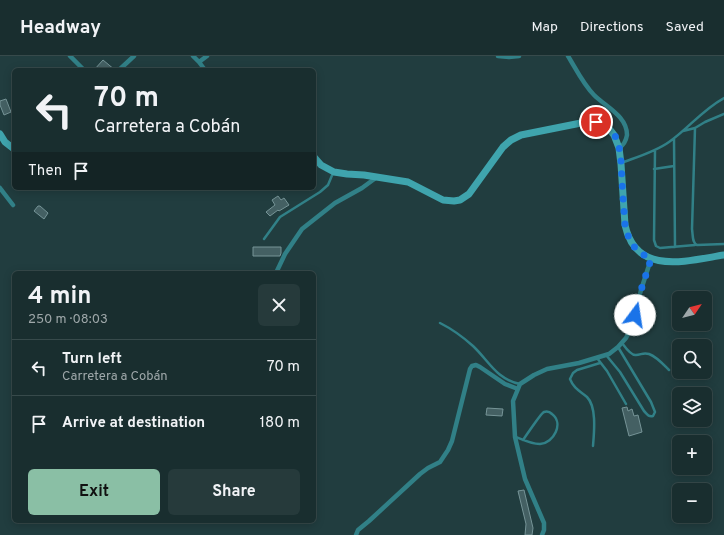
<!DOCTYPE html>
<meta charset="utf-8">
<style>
:root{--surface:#192e2f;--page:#263a3b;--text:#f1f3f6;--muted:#9fa8aa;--line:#374a4b;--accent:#8abfa5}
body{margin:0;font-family:Overpass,sans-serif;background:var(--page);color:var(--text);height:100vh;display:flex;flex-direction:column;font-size:15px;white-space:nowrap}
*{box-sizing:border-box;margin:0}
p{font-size:13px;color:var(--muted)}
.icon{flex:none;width:22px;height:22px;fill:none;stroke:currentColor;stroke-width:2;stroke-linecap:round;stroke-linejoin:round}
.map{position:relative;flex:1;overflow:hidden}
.details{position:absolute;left:12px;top:215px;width:304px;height:252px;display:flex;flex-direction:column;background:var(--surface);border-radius:6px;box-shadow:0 2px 10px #0003,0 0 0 1px var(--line)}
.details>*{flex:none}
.guide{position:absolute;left:12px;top:12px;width:304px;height:122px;border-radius:6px;box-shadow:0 2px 10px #0003,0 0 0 1px var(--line);background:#192e2f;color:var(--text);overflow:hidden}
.needle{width:26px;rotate:55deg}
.controls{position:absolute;left:672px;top:235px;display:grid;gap:8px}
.controls a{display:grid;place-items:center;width:40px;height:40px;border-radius:6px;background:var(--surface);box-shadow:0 2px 10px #0003,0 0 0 1px var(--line);font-size:20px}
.pin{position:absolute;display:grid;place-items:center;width:34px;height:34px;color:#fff;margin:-17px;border:2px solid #fff;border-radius:50%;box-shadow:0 1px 4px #0007}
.me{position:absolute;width:44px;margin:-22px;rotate:14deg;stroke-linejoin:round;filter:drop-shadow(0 0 3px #0008)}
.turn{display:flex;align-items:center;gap:14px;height:84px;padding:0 16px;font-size:18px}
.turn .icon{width:52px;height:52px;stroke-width:2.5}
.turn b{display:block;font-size:28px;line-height:34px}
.then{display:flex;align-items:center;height:38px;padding:0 16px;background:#0003;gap:8px;font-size:15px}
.round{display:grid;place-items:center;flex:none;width:42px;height:42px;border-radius:6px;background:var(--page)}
.overview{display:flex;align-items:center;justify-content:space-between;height:68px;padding:0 16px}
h1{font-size:24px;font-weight:700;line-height:30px}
.action{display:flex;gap:8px;margin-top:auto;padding:8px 16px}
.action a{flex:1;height:46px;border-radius:6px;background:var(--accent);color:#111;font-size:16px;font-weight:700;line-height:46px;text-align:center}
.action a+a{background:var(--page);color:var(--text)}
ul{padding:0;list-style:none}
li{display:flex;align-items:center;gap:12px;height:56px;padding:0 16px;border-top:1px solid var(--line)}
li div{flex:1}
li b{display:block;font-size:15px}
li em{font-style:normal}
header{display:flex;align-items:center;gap:24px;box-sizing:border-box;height:56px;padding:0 20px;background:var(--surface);border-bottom:1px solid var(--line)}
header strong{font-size:19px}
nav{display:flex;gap:22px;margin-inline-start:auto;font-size:14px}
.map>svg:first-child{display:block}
</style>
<header>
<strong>Headway</strong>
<nav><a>Map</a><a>Directions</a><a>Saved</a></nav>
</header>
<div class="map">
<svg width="724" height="479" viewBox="0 0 724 479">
<rect width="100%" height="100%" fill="#213d3f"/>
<path fill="#446063" stroke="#769497" d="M103,4L115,14H94Z
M6,43L11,56L4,59L0,49V45Z
M278,140L281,144L284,142L289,149L279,155L278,154L270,160L266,156L275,149L272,144Z
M38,150H40L48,157L44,163L34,155Z
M253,191H281V197L280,200H253Z
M627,351L628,355L632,353L634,360L638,359L642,376L629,380L622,352Z
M487,352L503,353L502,360L486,359Z
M524,434L533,472L532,479H525L526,468L518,435Z"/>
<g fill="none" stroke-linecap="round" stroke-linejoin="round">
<path stroke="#318087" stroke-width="2.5" d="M695,72L692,173C693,179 692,187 697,189L724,188
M683,75L695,72L705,66L724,58
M674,83L675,191
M655,94L654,184L656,190L660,192L695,189
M621,107C637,101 655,96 669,86C688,73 702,54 724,42
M654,113L674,110
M264,183L280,161L320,136L328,129L333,117
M440,267C452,273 463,281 473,290C489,305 496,323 520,328
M622,287C625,291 631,300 636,299C641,299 643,296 649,298C657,301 663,308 669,314
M606,299L620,316L644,355C647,358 648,361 653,360L655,356L651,346L618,291
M597,302L607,315L626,348
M516,381C523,384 532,388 540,388C554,387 564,367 552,358C550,356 547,355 544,356C541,357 526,380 523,384
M593,390C594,377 597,351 587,341C580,335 574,333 570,323L573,317L577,314L600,307"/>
<path stroke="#318087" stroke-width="4.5" d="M70,0L84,14
M193,0L199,6L205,14
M498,0L509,1L519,0
M568,0C576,13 583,28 594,39C606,51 627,60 627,79C626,85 624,89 619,92
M199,6L207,0
M119,14L134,0
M0,132L13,149
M276,217L285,198L302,173L335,147L362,132L377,121
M356,479L358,474L369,465L420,418L428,412L440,406L448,394L452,385L470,313L472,310L476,309L480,311L505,328L518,333
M542,479L544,474V467L525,423L515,381L513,345L518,333L520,328L534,319L547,313L579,307L609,298L618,291L626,282L631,272L641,234L651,203"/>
<path stroke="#3fa4ad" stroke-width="7" d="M0,78L5,86L14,93
M314,101L321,109L334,116L347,118L364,119L408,126L443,144L454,145L460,144L469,138L503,91L511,84L521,79L591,65L597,66L607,70L614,79L619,92L621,108L625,169C636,220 686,205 724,199"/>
</g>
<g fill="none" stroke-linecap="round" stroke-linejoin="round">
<path stroke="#1a73e8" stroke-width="7" stroke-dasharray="0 12.6" d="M596,66C604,68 610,71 614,78C622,92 621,110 622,126C623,141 624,155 625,169C629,187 635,195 651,203L641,234L635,259"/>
</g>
</svg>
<div class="controls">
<a><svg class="needle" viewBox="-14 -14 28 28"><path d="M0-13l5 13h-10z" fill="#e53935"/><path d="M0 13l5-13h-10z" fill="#9fa8aa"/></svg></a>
<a><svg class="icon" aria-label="search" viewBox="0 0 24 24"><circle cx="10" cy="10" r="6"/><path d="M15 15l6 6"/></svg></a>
<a><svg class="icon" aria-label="layers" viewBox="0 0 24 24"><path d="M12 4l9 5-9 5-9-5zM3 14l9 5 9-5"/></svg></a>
<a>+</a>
<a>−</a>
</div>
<div class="pin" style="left:596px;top:66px;background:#d93025"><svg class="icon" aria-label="arrive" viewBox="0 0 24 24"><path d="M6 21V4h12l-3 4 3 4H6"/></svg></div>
<svg class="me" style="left:635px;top:259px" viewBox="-20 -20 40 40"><circle r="19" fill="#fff"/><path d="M0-13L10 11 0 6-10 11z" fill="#1a73e8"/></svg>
<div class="guide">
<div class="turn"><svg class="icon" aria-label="left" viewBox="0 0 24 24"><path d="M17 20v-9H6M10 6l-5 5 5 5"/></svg><div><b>70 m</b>Carretera a Cobán</div></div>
<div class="then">Then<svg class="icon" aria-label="arrive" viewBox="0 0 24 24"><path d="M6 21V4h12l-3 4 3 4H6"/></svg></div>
</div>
<section class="details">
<div class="overview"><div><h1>4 min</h1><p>250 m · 08:03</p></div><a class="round"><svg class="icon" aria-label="close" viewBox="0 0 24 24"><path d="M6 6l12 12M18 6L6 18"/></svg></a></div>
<ul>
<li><svg class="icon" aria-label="left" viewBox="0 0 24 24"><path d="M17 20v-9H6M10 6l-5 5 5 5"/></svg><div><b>Turn left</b><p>Carretera a Cobán</p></div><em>70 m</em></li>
<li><svg class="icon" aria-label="arrive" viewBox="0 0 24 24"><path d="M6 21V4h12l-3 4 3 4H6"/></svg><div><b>Arrive at destination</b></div><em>180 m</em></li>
</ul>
<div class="action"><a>Exit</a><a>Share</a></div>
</section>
</div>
